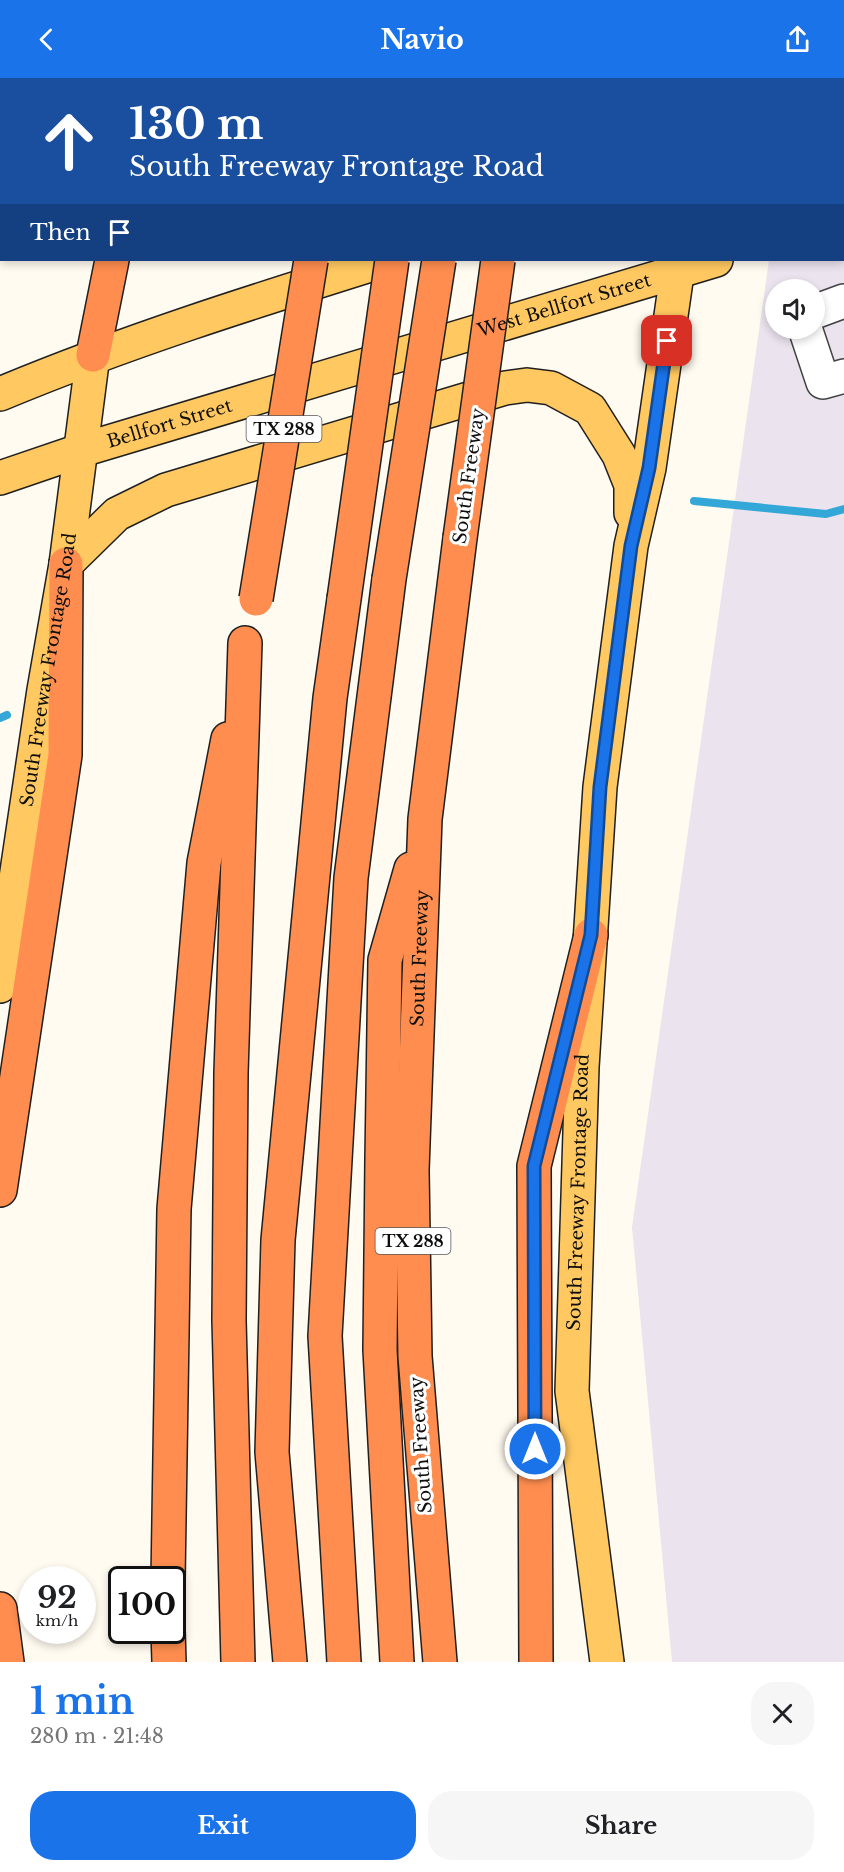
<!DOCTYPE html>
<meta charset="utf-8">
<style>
:root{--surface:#fff;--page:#f6f6f6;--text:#202124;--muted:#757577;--accent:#1a73e8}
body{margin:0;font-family:"Libre Baskerville",serif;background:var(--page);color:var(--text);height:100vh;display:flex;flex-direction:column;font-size:22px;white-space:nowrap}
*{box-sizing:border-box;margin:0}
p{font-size:20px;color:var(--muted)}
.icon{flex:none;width:33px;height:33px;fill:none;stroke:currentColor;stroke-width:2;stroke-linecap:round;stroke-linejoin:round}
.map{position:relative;height:1584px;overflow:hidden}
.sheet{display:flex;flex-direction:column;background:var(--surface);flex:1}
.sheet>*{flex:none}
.banner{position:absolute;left:0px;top:0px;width:844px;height:183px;box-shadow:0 3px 9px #0003;background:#1a4fa0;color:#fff;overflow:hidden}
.tools{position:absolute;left:765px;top:201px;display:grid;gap:12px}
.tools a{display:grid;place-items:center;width:60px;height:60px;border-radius:50%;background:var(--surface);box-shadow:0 3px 9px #0003;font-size:30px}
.speed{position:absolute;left:18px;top:1488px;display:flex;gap:12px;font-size:30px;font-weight:700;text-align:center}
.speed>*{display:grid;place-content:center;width:78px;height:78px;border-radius:50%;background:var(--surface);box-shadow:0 3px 9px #0003;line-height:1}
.speed small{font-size:15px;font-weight:400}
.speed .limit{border:3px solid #111;border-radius:9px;background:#fff;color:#111}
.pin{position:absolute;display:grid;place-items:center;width:51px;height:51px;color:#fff;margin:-26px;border-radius:12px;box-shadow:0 3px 9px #0006}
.me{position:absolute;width:66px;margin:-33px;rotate:0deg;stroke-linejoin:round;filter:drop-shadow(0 0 4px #0008)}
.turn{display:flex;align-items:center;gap:21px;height:126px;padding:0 30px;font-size:27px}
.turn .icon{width:78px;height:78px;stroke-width:2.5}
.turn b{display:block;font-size:42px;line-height:51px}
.then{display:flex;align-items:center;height:57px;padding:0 30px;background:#0003;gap:12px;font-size:22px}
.round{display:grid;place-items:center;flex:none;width:63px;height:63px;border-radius:24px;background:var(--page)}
.overview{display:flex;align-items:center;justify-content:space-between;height:102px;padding:0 30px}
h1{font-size:36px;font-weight:700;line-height:45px;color:var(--accent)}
.button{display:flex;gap:12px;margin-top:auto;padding:12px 30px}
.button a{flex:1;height:69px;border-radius:24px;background:var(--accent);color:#fff;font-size:24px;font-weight:700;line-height:69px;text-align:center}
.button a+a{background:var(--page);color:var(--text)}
header{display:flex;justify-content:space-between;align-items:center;height:78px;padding:0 30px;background:var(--accent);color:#fff;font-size:27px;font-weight:700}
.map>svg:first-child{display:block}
</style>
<header><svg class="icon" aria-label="back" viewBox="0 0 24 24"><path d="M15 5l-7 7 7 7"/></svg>Navio<svg class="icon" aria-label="share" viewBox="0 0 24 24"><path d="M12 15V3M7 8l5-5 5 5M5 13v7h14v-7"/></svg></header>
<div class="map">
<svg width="844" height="1584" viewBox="0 0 844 1584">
<rect width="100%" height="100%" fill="#fffbf0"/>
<path fill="#ebe3ee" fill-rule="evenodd" d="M795,0H844V1584H672L632,1149L769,182H843V2ZM776,212H814V250H776Z"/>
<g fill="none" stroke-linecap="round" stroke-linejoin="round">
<path stroke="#33a7d7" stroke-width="8" d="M694,423L826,436L844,431
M0,640L7,637"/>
<defs>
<path id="minor" d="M814,234L844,223
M805,250L823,304L844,298"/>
<g id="major">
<path d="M843,45L844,44"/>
<path d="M843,142H844"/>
<path d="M0,316C127,263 255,223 386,182"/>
<path id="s1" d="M0,400L82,372L716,182"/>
<path d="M66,486L117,436L166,412L505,310L527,307L551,310L590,331L619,377L631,407V435"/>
<path id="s2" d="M0,908L44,612L66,486L93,277"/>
<path id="s3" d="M607,1584L572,1313L582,989L600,709L631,468L649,390L679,182"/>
</g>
<g id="highway">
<path d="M146,2V0"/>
<path d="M341,2V0"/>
<path d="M417,2V0"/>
<path d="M467,2V0"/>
<path d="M523,2V0"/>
<path d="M675,2L677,0"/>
<path d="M706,2V0"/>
<path d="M93,277L112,182"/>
<path d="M0,1112L65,677L66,486"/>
<path d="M168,1502L174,1131L204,785L228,661"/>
<path d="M0,1531L7,1584"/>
<path d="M168,1552L169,1584"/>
<path d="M238,1584L229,1242L231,995L245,565"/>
<path d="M290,1584L272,1374L278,1162L330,620L344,521"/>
<path d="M344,1584L325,1258L351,800L389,501"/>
<path d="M397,1584L380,1272L382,1081L385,882L411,791"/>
<path id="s4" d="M440,1584L415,1278L412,1092L425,741L460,460"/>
<path d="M536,1584L534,1088L591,857"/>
</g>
</defs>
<use href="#minor" stroke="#424242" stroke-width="36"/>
<use href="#major" stroke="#202020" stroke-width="36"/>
<use href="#highway" stroke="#202020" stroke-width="36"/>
<use href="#minor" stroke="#fff" stroke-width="33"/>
<use href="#major" stroke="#ffc860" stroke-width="33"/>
<use href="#highway" stroke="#fe8d4f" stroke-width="33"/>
<defs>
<path id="highway-bridge" d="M460,460L498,182
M389,501L439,182
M256,521L311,182
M344,521L392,182"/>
</defs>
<use href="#highway-bridge" stroke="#202020" stroke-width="36" stroke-linecap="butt"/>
<use href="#highway-bridge" stroke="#fe8d4f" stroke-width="33"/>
</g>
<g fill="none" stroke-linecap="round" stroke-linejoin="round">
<defs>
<path id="route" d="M535,1371L534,1088L591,857L600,709L631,468L649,390L667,263"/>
</defs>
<use href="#route" stroke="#114b97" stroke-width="15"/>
<use href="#route" stroke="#1a73e8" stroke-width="10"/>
</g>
<g text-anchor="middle" stroke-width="6" stroke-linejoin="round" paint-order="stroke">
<g fill="#fff" stroke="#575757" stroke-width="1.5">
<rect x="246.5" y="338" width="75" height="26" rx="4.5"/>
<rect x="375.5" y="1150" width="75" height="26" rx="4.5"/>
</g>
<g font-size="16" font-weight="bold" fill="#0f0f0f">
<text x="284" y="357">TX 288</text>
<text x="413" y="1169">TX 288</text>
</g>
<g font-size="18" fill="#0f0f0f" stroke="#fff">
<text dy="6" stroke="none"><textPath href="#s1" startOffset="590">West Bellfort Street</textPath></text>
<text dy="6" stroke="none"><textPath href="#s1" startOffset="178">Bellfort Street</textPath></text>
<text transform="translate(469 398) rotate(-82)" y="6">South Freeway</text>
<text dy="6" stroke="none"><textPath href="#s2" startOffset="320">South Freeway Frontage Road</textPath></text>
<text dy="6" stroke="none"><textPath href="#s4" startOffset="705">South Freeway</textPath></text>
<text dy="6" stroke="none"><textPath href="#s3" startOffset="472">South Freeway Frontage Road</textPath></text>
<text transform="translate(421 1367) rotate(-94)" y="6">South Freeway</text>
</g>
</g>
</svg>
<div class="tools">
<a><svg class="icon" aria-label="sound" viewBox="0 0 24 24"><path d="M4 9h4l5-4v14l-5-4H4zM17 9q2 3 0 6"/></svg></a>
</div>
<div class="speed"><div>92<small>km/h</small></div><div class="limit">100</div></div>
<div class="pin" style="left:667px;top:263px;background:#d93025"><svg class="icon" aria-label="arrive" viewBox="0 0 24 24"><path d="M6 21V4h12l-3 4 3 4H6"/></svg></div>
<svg class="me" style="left:535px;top:1371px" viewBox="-20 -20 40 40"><circle r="17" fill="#1a73e8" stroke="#fff" stroke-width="3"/><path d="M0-11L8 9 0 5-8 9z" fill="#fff"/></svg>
<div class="banner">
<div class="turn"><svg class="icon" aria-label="ahead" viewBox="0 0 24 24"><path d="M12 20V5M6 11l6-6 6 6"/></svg><div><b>130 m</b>South Freeway Frontage Road</div></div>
<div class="then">Then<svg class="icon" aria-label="arrive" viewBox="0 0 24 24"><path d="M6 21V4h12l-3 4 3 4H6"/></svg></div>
</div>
</div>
<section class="sheet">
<div class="overview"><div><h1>1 min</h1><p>280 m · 21:48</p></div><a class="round"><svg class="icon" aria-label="close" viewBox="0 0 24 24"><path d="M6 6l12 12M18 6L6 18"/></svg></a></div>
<div class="button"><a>Exit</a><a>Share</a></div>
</section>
